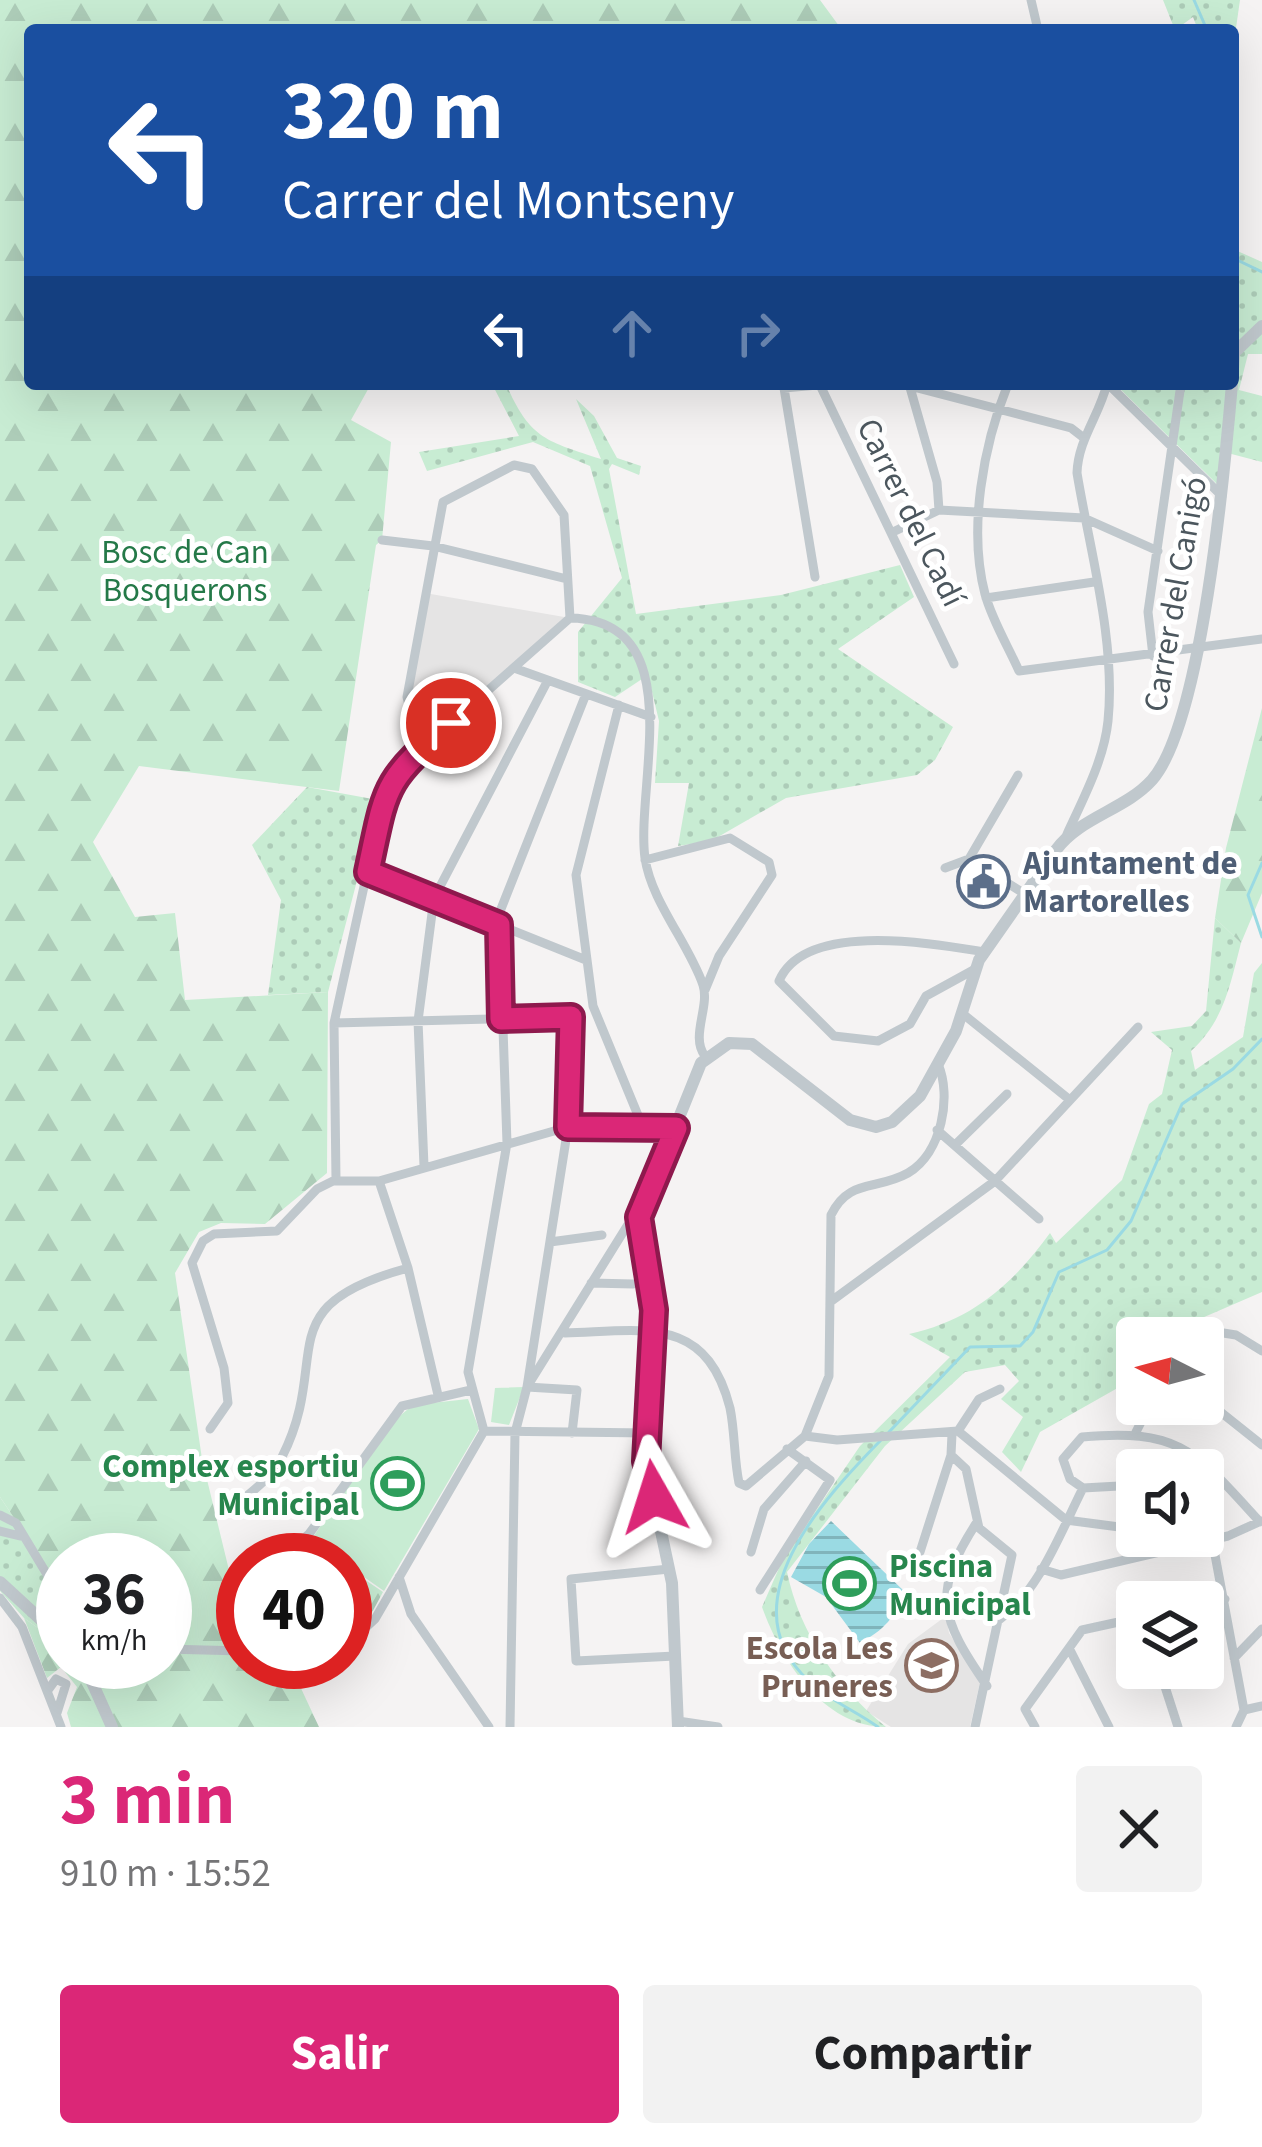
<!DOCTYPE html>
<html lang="es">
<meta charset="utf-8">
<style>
:root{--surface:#fff;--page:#f2f2f2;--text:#202124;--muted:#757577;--accent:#db2777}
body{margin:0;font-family:"Source Sans 3",sans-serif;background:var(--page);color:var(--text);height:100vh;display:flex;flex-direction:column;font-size:45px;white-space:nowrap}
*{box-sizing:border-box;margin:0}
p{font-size:39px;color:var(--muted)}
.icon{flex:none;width:66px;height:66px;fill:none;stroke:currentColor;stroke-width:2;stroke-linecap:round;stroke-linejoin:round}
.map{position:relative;height:1727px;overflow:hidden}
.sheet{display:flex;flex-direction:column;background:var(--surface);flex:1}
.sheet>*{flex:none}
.top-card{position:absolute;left:24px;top:24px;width:1215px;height:366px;border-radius:12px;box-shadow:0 12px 48px #0002;background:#1a4fa0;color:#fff;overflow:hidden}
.needle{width:78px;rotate:276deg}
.buttons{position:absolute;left:1116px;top:1317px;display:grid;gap:24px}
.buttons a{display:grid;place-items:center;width:108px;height:108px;border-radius:12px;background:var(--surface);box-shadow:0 12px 48px #0002;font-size:60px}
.speed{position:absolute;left:36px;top:1533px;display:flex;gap:24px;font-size:60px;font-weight:700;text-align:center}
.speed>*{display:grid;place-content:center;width:156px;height:156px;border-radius:50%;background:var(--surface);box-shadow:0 12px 48px #0002;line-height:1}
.speed small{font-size:30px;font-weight:400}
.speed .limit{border:18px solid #d22;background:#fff;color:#111}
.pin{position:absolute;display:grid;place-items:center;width:102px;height:102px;color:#fff;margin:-51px;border:6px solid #fff;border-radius:50%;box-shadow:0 3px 12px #0007}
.me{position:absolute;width:132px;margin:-66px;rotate:354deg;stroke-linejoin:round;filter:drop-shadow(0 0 9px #0008)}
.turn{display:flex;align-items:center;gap:42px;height:252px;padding:0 60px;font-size:54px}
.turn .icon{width:156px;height:156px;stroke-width:2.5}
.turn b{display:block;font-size:84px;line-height:102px}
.lanes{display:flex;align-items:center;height:114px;padding:0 60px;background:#0003;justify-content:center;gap:60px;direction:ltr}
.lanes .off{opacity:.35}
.round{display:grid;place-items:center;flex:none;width:126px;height:126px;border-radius:12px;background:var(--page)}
.head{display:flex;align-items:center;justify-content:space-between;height:204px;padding:0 60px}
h1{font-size:72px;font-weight:700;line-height:90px;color:var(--accent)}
.cta{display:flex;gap:24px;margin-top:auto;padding:24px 60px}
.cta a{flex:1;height:138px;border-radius:12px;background:var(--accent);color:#fff;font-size:48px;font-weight:700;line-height:138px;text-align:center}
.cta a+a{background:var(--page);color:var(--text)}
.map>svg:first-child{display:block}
</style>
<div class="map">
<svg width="1262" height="1727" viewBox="0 0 1262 1727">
<defs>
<pattern id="grass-dots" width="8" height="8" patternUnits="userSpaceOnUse" patternTransform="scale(3)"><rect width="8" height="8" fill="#c8ecd3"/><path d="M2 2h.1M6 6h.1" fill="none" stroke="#adccb8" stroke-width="1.8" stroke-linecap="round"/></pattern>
<pattern id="forest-firs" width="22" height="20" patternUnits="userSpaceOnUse" patternTransform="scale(3)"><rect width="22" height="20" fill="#c8ecd3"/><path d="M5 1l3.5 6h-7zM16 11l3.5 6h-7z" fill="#adccb8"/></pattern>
<pattern id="water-rules" width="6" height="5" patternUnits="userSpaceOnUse" patternTransform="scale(3)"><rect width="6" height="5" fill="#9adae3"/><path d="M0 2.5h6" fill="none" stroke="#80b4bb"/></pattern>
</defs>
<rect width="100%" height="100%" fill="#f5f3f3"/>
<path fill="#e5e4e4" d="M425,593L570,618L420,750L407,697Z
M946,1616L949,1633L980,1682L970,1727H891L866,1711L908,1644Z"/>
<path fill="url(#grass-dots)" d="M1163,0H1240L1233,49V30H1198L1193,17L1175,30Z
M1233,249L1262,262V354H1248L1239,390L1262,396V462L1220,451L1218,485L1115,384H1233Z
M492,384H506C530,439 546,441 601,459L576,399L594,416L617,458L641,466L639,475L612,464L609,469L636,614L781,595L900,565L914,597L838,649L953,727L935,760L917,775L786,798L711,841L678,846L689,783H655L659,721L648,675L615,697L578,682V632L622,578L590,466L533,442L427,471L419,452L519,436Z
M307,787L378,800L328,992L268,995L281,900L252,845Z
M1215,918L1241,943C1230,985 1224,1021 1191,1051L1195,1070L1243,1037L1254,973L1262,963V1292L1195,1321L1186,1338H1137V1377L1040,1432L1021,1472L1002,1452L1023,1417L1001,1399L1019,1381L1005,1365L965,1372L885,1446L787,1572C800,1634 838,1688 886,1727C823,1727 781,1660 762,1607L783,1559L860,1446L950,1357L909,1334C972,1320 1012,1285 1050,1233L1056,1243L1122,1180L1149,1104L1162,1094L1172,1050L1151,1032L1192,1026L1206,1011Z
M0,1497L63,1591V1646L24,1618L0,1591Z"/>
<path fill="url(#forest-firs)" d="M0,0H820L842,30H30V384H371L351,420L391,442L382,540L376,545L339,791L139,766L93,842L135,917L175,913L185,1000L328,992L327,1173L265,1224L221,1223L199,1232L175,1273L202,1459L236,1599L243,1593V1662H332L299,1684L319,1727H117L89,1662H165V1560H63V1591L0,1497Z
M1262,708V893L1241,943L1215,918L1226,848Z
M345,1566L383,1592L362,1631L345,1638Z
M24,1618L63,1646V1662H77L107,1727H71L67,1713L77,1687L61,1667L47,1678Z"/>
<path fill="#c8ecd3" d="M524,1387L509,1425L491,1422L495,1388Z
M468,1399L479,1429L384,1591L311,1540L391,1423L413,1405Z"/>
<path fill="url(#water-rules)" d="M831,1521L904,1591C896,1617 884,1630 860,1643L826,1597L791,1577L809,1544Z"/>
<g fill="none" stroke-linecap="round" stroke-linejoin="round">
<path stroke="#9adae3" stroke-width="3" d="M1194,0L1207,30
M1233,258L1262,272
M1262,863L1248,895L1262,937
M889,1432L970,1347L1020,1346L1033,1332L1059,1272L1107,1250L1131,1221L1182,1104L1233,1069L1262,1039
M878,1727C856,1711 830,1701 809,1681C725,1604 823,1499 882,1439"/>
<path stroke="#c0c8cd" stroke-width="9" d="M1031,0L1038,30
M902,384L1071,428L1084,438
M909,384L937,482L939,510
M1008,384C983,446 968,529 985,594C992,620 1008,646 1019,671L1262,639
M1108,384L1222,496
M820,385L954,664
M895,531L939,510L1084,518L1158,551
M382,540L433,546L567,579
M815,577L784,388L829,384
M986,598L1094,582
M570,618C692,620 635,785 645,858C651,901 689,944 703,985C710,1007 690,1037 705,1056
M1153,656L1148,612L1181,384
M514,668L651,717
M619,705L576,875L593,1006L642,1125
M420,750L407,697L443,502L514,465L532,469L564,515L570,618
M1067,834C1083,799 1104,760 1108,721C1116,641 1090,552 1077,473C1078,440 1099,416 1107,384
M969,859L1025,894
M645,860L730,838L769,862L772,875L719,956L705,990
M945,868L969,859L1018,775
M367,872L586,960
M977,968L926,996L910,1024L878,1041L834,1036L779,981C805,920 935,944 985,952
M963,1014L1070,1100
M334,1023L571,1017L568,1127L527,1387L577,1390L572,1433
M937,1130L1039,1219
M955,1145L1007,1094
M424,1166L418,1021L434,898L548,680
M336,1180L334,1023L385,791L398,770L570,618
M379,1181L408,1268L438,1395
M550,1242L602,1235
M591,1283L633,1284
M830,1302L995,1181L1138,1027
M1198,1329L1236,1335L1262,1351
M565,1333C643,1331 706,1314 730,1408C735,1432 734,1459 739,1483L746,1486L805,1436L837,1440L958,1431
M1203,1398L1262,1445
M210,1429L228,1403L224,1368L192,1263L203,1241L214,1234L277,1231L317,1189L333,1181H379L575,1125L676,1128
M484,1431L468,1372L507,1143L499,914L586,694
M484,1431L648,1433
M958,1431L1066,1520L1127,1528L1147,1555
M958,1431L979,1399L1000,1389
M1136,1432L1150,1404
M805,1436L829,1376L831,1215C849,1178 876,1191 908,1173C942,1153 952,1096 938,1064
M951,1455L966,1469L979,1528L1012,1555L975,1727
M1083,1488L1070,1479L1063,1459L1082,1437C1181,1428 1196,1452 1260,1522
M1083,1488L1137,1485
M230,1510C248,1494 272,1479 282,1457C333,1356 265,1307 408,1268
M0,1515L16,1523L63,1601
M977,1522C931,1593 940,1618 987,1686
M0,1531L20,1536
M1212,1539L1244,1710L1236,1727
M751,1552L764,1509L806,1461
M920,1552L951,1455L952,1434
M279,1560L309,1534L402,1406L471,1390
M669,1569L571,1579L576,1661L675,1656
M1041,1569L1061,1575L1228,1536L1261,1521
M399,1577L411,1614L489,1727
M760,1590L830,1480L787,1449
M0,1598L22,1627L61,1727
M1203,1604L1225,1599
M1000,1619C1040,1590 1061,1531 1083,1488
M345,1647L375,1619L484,1431
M1069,1648L1109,1727
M165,1649L243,1651
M1234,1658L1262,1629
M1159,1668L1178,1727
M48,1690L56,1679L66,1684L57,1713
M1244,1710L1262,1706
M678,1721L718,1727
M510,1727L515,1433L527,1387L627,1226L639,1217
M1035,1727L1025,1709L1082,1630L1137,1618"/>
<path stroke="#c0c8cd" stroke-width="12" d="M1233,369L1234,353L1262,326
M0,1582L63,1640
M83,1662L112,1727
M678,1727L672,1583L646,1461L654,1309L639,1217L701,1063L729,1043L752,1044L850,1120L876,1127L892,1122L920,1096L956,1031L979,960L1056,850C1080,817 1125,810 1152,780C1202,723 1225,466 1232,384"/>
</g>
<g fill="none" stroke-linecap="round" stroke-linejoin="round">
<defs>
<path id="route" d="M451,723C382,783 387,784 368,872L499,925L501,1019L571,1017L568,1127L676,1128L639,1217L654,1310L646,1461L654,1497"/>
</defs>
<use href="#route" stroke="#8e194d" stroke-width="30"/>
<use href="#route" stroke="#db2777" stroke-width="21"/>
</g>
<defs>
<symbol id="civic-ring" viewBox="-11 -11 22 22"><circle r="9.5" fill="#fff" stroke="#5c6f8a" stroke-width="1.5"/><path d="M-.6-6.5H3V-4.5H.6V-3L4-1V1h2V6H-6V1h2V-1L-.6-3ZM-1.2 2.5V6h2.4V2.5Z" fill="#5c6f8a"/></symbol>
<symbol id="stadium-ring" viewBox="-11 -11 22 22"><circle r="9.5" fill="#fff" stroke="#2e9e5b" stroke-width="1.5"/><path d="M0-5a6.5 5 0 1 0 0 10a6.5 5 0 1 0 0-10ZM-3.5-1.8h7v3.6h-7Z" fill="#2e9e5b"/></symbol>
<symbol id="school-ring" viewBox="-11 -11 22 22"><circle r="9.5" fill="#fff" stroke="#8d6e63" stroke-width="1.5"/><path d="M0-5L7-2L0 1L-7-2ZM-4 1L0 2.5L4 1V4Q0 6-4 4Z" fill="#8d6e63"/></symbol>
</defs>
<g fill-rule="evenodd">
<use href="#civic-ring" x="954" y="852" width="59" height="59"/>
<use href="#stadium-ring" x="368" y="1454" width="59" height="59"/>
<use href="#stadium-ring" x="820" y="1554" width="59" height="59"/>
<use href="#school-ring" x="902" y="1636" width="59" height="59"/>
</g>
<g text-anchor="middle" stroke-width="10" stroke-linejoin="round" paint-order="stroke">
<g font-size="33" fill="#4c575e" stroke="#fff">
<text transform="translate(912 512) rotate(64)" y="12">Carrer del Cadí</text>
<text transform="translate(1174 594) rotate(-80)" y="12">Carrer del Canigó</text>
</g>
<g font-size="33" fill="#247948" stroke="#fff">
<text x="185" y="563">Bosc de Can<tspan x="185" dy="38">Bosquerons</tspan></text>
</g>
<g font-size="33" font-weight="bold" fill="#4e5e75" stroke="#fff" text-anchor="start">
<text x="1023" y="874">Ajuntament de<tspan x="1023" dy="38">Martorelles</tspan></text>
</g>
<g font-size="33" font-weight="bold" fill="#27864d" stroke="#fff" text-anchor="end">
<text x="359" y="1477">Complex esportiu<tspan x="359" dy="38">Municipal</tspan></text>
<text x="889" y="1577" text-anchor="start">Piscina<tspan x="889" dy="38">Municipal</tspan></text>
</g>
<g font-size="33" font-weight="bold" fill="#785e54" stroke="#fff" text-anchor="end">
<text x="893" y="1659">Escola Les<tspan x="893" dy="38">Pruneres</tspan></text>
</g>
</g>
</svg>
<div class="buttons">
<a><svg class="needle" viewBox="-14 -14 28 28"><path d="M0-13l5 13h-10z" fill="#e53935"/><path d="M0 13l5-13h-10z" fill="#757577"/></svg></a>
<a><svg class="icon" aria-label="sound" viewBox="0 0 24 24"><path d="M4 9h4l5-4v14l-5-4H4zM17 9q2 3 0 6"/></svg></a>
<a><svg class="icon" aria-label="layers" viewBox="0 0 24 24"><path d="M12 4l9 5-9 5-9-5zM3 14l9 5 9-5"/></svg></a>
</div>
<div class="speed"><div>36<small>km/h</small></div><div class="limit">40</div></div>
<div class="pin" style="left:451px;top:723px;background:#d93025"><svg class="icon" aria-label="arrive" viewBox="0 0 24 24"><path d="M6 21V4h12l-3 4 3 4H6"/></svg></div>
<svg class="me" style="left:654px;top:1497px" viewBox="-20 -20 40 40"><path d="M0-17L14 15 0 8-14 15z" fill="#db2777" stroke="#fff" stroke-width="4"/></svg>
<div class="top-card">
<div class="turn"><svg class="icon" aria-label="left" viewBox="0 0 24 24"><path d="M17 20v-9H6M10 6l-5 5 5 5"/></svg><div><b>320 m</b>Carrer del Montseny</div></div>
<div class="lanes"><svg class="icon" aria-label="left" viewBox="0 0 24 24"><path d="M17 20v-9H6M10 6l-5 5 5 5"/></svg><svg class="icon off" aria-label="ahead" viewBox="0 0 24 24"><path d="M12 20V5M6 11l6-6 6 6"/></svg><svg class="icon off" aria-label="right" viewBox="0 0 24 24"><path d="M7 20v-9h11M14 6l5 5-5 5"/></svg></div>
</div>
</div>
<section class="sheet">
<div class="head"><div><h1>3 min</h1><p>910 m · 15:52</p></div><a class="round"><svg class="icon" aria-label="close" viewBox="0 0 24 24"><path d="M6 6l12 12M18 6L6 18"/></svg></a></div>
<div class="cta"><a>Salir</a><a>Compartir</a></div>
</section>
